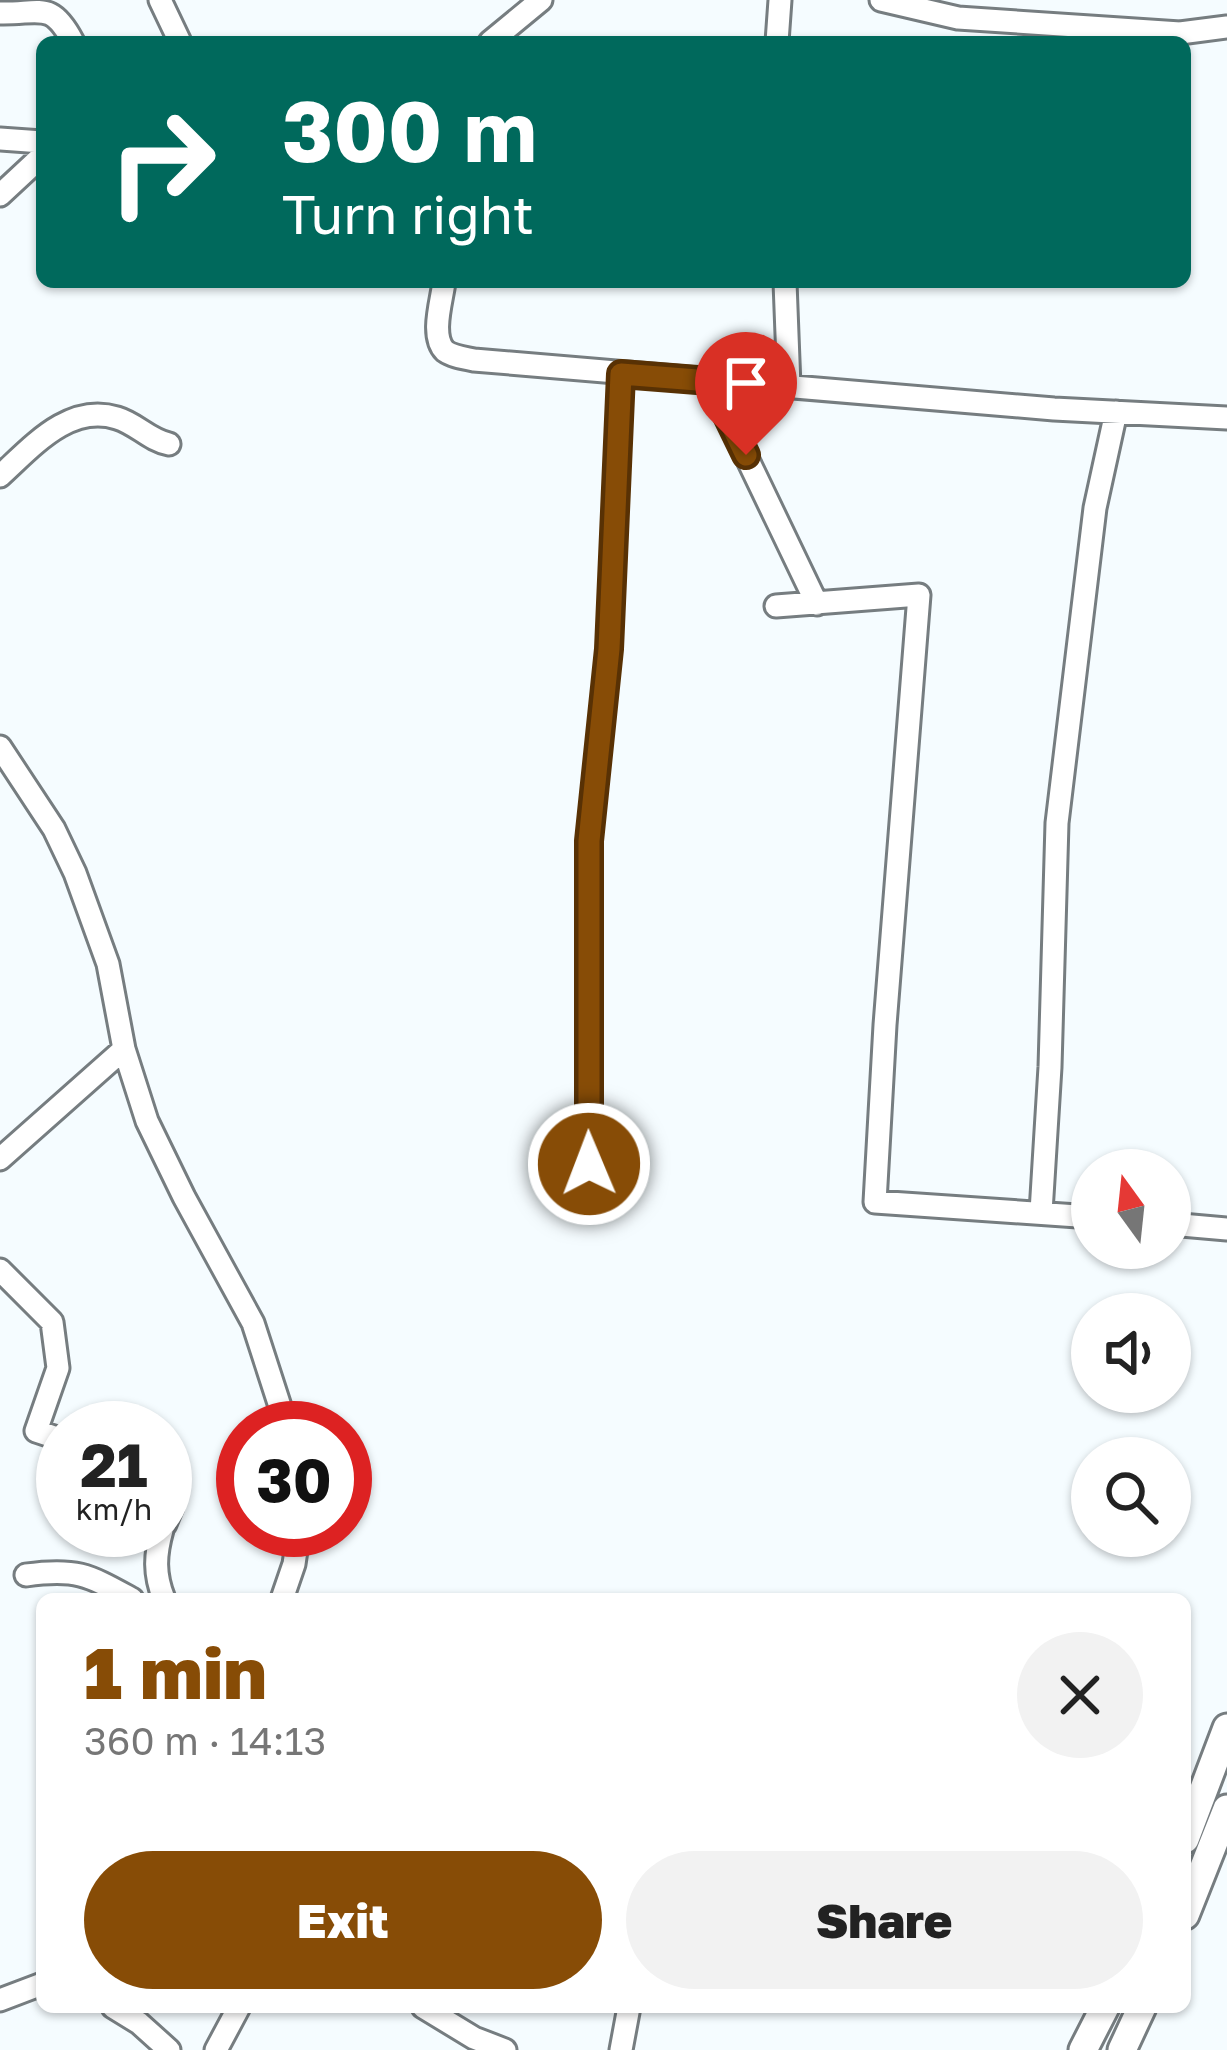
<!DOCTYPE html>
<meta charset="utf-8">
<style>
:root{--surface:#fff;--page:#f2f2f2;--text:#222;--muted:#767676;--accent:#874c06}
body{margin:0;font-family:"Golos Text",sans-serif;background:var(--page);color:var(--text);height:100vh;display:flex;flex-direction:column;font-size:45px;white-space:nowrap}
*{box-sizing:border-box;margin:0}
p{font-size:39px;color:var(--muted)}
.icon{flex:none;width:66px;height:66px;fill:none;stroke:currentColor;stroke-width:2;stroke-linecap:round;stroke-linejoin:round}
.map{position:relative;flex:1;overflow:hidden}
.drawer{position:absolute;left:36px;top:1593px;width:1155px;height:420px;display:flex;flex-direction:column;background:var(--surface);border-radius:18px;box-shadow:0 3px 9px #0004}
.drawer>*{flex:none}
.guide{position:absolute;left:36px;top:36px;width:1155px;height:252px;border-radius:18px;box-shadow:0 3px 9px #0004;background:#00695c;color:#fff;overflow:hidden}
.needle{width:78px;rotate:345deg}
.buttons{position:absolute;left:1071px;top:1149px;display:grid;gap:24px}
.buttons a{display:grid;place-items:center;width:120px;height:120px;border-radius:50%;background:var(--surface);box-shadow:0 3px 9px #0004;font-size:60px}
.speed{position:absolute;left:36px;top:1401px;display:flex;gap:24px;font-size:60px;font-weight:700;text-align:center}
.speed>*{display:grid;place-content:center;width:156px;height:156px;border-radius:50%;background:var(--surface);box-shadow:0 3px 9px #0004;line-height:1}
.speed small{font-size:30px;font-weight:400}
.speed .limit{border:18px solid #d22;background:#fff;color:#111}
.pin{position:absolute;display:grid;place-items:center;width:102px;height:102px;color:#fff;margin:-123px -51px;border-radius:50% 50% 50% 0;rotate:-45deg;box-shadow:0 0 12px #0007}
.pin .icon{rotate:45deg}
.me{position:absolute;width:132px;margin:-66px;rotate:359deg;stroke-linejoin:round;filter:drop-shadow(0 0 9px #0008)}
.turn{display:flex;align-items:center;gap:42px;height:252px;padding:0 48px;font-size:54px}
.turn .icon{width:156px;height:156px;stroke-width:2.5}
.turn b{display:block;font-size:84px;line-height:102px}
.round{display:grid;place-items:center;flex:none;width:126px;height:126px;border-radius:63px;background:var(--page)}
.summary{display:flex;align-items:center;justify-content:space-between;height:204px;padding:0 48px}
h1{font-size:72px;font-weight:800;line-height:90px;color:var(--accent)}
.primary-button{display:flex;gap:24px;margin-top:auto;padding:24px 48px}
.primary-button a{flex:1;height:138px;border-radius:72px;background:var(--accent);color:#fff;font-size:48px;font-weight:800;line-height:138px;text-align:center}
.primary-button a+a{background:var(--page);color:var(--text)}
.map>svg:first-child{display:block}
</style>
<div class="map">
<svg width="1227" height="2050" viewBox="0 0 1227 2050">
<rect width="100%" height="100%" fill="#f5fcff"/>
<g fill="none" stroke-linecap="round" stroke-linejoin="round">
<defs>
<path id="minor" d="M160,0L180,42
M881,0L958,18L1180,33L1227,27
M0,13C41,14 51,0 73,42
M490,42L541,0
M777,42L780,0
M0,139L42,142
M0,195L42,156
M444,282C442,300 430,336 445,351C453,357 465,358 474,360L1054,409L1227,418
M785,282L789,387
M710,381L817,604
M0,476C32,447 69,403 117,418C137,424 149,440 169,444
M776,606L919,595L885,1025L875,1202L1092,1217
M0,747L54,829L75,873L108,964L124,1049L147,1121L184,1197L253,1323L287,1428
M0,1159L124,1049
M589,1164V841L609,649L621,374
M1041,1212L1050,1067L1057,823L1095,508L1116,412
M1170,1224L1227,1229
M0,1270L52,1322L58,1368L36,1431L63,1440
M165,1502L172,1507L165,1524
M162,1530C155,1555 154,1574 164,1599
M26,1575C77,1568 88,1575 132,1599
M282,1599L294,1564L299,1530
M0,2000L42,1984
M113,2007L139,2023L169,2050
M423,2007L474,2038L505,2050
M216,2050L239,2007
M621,2050L629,2007"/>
<path id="major" d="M1185,1839L1227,1728
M1185,1915L1227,1809
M1083,2050L1105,2007
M1122,2050L1142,2007"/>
</defs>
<use href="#minor" stroke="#767d80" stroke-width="27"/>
<use href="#major" stroke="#767d80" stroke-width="33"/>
<use href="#minor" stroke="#fff" stroke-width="21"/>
<use href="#major" stroke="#fff" stroke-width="27"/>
</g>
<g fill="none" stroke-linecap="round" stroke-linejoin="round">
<defs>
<path id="route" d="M589,1164V841L609,649L621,374L710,381L746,455"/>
</defs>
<use href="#route" stroke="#583104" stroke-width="30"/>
<use href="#route" stroke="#874c06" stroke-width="21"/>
</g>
</svg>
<div class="buttons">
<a><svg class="needle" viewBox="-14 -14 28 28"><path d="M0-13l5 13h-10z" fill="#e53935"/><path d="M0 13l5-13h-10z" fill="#767676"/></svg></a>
<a><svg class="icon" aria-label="sound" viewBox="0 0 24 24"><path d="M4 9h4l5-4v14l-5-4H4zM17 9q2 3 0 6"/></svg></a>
<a><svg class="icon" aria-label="search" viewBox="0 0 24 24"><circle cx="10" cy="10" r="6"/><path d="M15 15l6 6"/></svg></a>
</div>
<div class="speed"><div>21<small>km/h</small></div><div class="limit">30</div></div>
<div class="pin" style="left:746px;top:455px;background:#d93025"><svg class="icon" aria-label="arrive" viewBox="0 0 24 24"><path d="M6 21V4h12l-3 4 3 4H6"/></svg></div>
<svg class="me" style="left:589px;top:1164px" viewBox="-20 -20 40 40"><circle r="17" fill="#874c06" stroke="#fff" stroke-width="3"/><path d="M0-11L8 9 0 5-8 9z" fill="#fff"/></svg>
<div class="guide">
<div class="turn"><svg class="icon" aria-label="right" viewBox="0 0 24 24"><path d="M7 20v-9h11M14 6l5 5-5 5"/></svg><div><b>300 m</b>Turn right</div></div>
</div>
<section class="drawer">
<div class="summary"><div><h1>1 min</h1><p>360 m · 14:13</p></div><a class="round"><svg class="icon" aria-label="close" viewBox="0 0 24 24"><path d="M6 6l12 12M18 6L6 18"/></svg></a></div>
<div class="primary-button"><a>Exit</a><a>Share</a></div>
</section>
</div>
